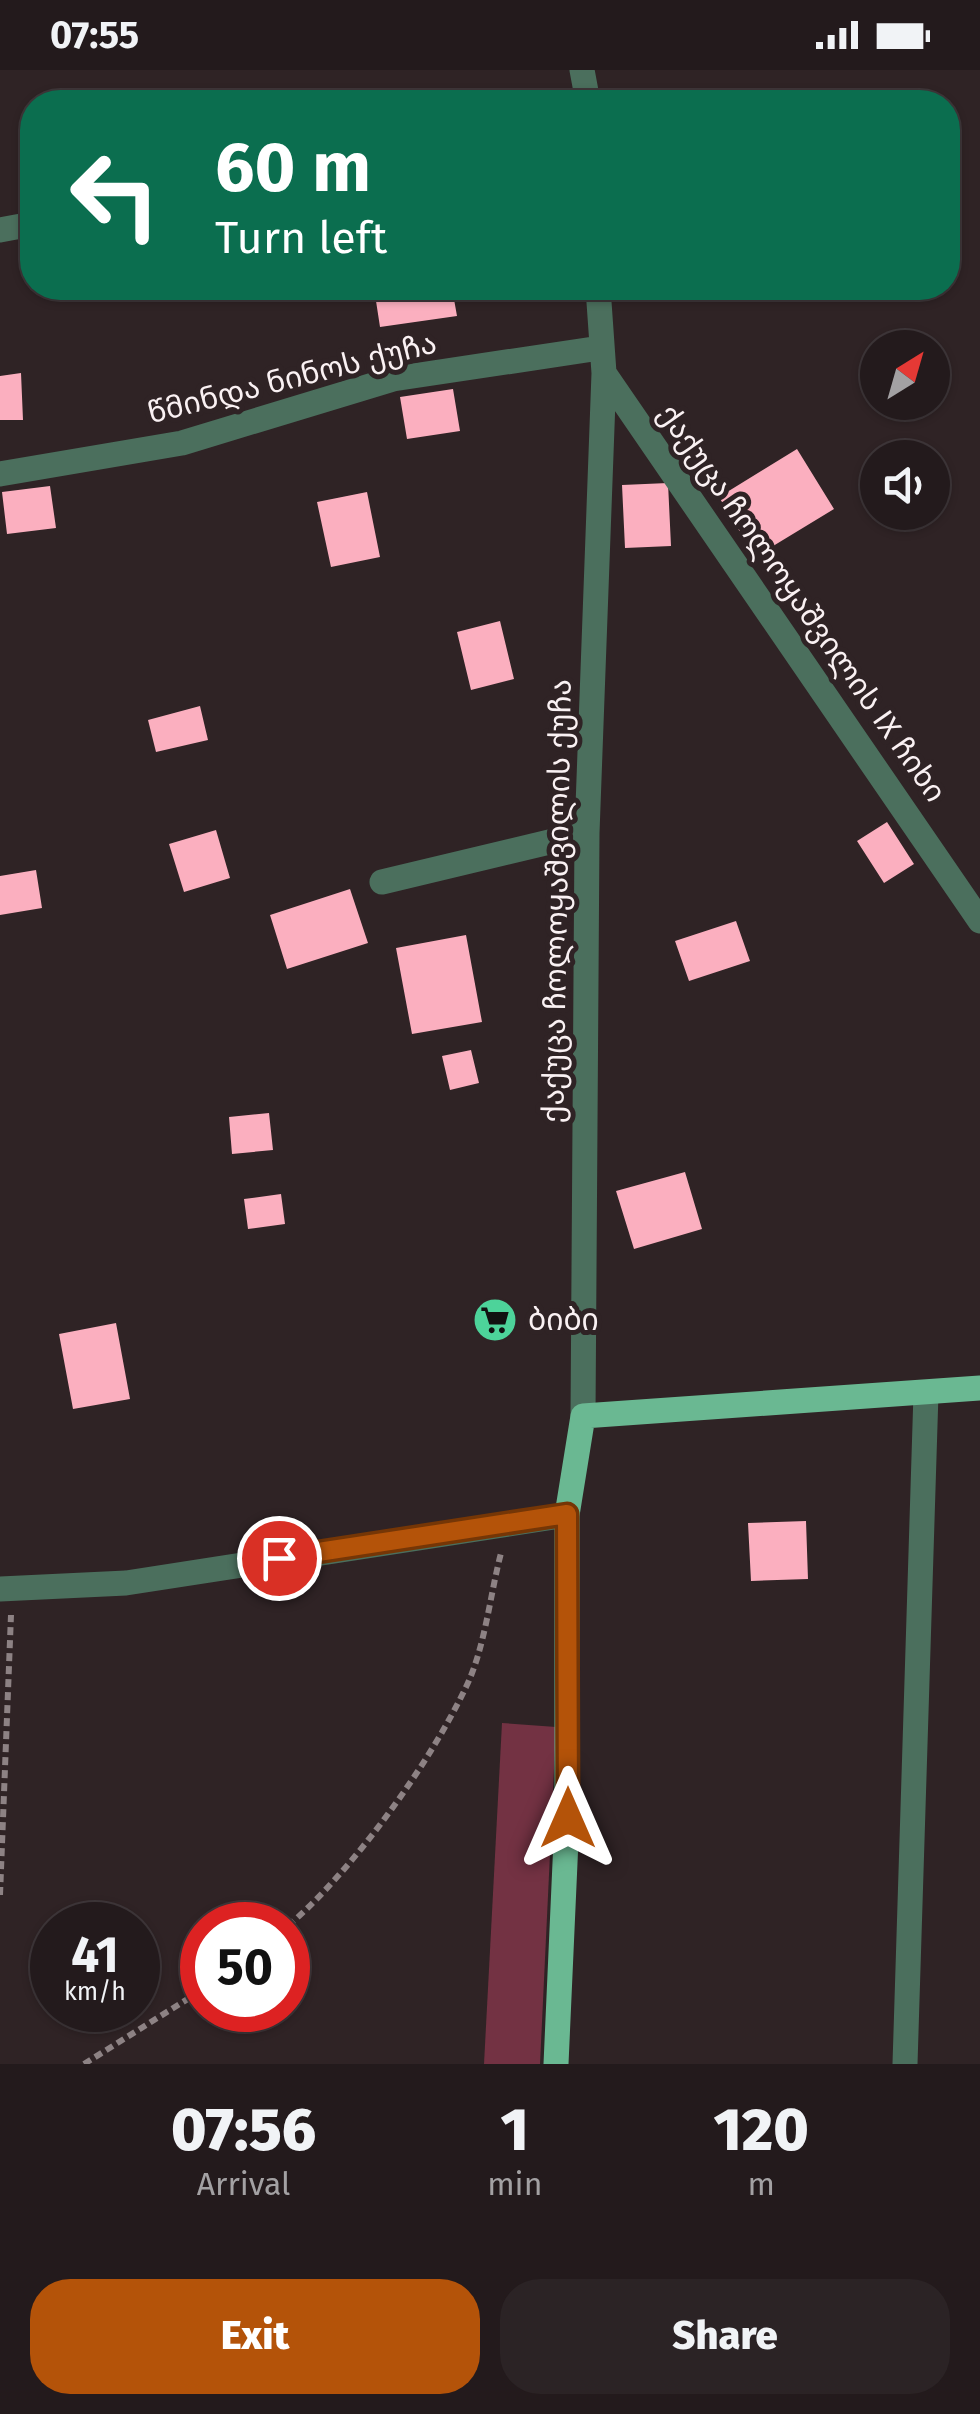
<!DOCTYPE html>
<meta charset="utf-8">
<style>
:root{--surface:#231a1c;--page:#2b2325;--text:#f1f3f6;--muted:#a3a1a3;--line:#40383b;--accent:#b45309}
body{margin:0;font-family:"Fira Sans","Noto Sans Georgian",sans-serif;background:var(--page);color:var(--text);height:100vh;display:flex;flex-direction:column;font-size:38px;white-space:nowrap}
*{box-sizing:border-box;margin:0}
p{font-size:32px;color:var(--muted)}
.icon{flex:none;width:55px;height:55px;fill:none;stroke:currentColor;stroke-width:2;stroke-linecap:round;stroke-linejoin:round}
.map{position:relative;height:1994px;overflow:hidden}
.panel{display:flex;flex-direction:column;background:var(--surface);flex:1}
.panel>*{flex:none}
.hud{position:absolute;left:20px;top:20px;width:940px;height:210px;border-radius:40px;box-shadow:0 2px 8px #0004,0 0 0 2px var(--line);background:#0b6e4f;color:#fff;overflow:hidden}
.needle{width:65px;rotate:37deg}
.buttons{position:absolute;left:860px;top:260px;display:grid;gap:20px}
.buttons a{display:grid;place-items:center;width:90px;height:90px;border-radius:50%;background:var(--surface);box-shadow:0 2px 8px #0004,0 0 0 2px var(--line);font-size:50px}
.speed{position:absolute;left:30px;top:1832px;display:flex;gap:20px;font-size:50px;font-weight:700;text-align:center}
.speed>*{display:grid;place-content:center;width:130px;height:130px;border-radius:50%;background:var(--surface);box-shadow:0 2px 8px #0004,0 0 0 2px var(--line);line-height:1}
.speed small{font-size:25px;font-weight:400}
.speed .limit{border:15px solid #d22;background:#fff;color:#111}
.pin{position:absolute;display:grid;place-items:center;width:85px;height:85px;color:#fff;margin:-42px;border:5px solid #fff;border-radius:50%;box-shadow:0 2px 10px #0007}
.me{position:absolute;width:110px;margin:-55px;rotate:0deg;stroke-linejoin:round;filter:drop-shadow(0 0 8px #0008)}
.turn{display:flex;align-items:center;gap:35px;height:210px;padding:0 30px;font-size:45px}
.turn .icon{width:130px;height:130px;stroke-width:2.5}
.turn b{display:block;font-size:70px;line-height:85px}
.eta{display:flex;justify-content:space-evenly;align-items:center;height:170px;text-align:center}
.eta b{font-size:60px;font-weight:800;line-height:70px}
.cta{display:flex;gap:20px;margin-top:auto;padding:20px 30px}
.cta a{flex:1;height:115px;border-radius:40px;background:var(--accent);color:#fff;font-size:40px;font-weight:800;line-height:115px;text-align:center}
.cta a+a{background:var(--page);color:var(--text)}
.status{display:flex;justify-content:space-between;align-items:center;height:70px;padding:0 50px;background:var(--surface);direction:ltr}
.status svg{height:28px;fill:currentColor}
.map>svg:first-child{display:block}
</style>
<div class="status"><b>07:55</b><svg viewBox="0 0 49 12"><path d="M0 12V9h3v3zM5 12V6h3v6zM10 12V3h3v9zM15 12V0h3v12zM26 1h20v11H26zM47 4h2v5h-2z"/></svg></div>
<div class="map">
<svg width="980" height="1994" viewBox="0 0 980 1994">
<rect width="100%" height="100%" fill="#2f2325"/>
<path fill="#733243" d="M502,1653L556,1657L540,1994H484Z"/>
<path fill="#fbafbf" d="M374,218H452L457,246L380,257Z
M21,303L23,350H0V306Z
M453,319L460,361L407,369L400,327Z
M797,379L834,439L755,487L719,427Z
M668,413L671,476L625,478L622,415Z
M50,416L56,458L7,464L2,422Z
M367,422L380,487L331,497L317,432Z
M500,551L514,609L471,620L457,562Z
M200,636L208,670L156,682L148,650Z
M887,752L914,794L884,813L857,771Z
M216,760L230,808L184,822L169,774Z
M36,800L42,838L0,845V806Z
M350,819L368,873L287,899L270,845Z
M736,851L750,891L689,911L675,871Z
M466,865L482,952L412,964L396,878Z
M471,980L479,1013L450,1020L442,986Z
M269,1043L273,1080L232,1084L229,1047Z
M685,1102L702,1159L634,1179L616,1121Z
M281,1124L285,1154L248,1159L244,1129Z
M116,1253L130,1329L73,1339L59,1264Z
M806,1451L808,1509L751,1511L748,1453Z"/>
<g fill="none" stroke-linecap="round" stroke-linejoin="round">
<path stroke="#8d8284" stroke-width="6" stroke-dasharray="8 5" stroke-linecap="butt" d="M0,1825L11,1545
M288,1856C353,1800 429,1695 466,1617C485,1578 490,1525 501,1483
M84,1994L202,1920"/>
<path stroke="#4b6f5d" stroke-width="25" d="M582,0L588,32
M0,160L32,154
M604,303L980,851
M0,404L182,373L393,309L600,278
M382,812L587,763
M583,1346L587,763L604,303L598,218
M0,1519L126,1513L567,1445
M905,1994L926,1323"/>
<path stroke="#6ab892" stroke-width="25" d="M556,1994L567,1748V1445L583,1346L980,1318"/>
</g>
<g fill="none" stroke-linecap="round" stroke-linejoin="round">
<defs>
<path id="route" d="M279,1488L567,1444L568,1748"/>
</defs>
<use href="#route" stroke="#753606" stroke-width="25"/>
<use href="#route" stroke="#b45309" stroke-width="18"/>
</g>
<defs>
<symbol id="supermarket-disc" viewBox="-11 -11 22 22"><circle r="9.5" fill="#4dd39a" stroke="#2f2325"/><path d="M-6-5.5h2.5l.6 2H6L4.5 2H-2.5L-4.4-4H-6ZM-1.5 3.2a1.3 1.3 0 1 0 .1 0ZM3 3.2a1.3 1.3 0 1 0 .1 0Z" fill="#111"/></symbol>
</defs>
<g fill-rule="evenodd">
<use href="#supermarket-disc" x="470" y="1225" width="50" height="50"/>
</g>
<g text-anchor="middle" stroke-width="10" stroke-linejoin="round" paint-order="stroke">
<g font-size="30" fill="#faf1f3" stroke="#2f2325">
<text transform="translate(292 308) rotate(-14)" y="10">წმინდა ნინოს ქუჩა</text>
<text transform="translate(802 533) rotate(55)" y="10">ქაქუცა ჩოლოყაშვილის IX ჩიხი</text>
<text transform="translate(557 831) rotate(-89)" y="10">ქაქუცა ჩოლოყაშვილის ქუჩა</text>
</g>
<g font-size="30" fill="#faf1f3" stroke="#2f2325" text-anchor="start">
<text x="528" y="1260">ბიბი</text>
</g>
</g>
</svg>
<div class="buttons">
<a><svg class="needle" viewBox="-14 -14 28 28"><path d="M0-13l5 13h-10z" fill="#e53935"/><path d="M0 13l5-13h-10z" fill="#a3a1a3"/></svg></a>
<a><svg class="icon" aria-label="sound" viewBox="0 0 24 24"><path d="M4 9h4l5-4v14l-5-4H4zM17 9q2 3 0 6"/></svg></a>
</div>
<div class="speed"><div>41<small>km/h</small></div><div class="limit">50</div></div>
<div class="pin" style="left:279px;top:1488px;background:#d93025"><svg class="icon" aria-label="arrive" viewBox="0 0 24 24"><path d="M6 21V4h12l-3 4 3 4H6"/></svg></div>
<svg class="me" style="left:568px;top:1748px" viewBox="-20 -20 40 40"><path d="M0-17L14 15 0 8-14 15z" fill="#b45309" stroke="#fff" stroke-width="4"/></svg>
<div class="hud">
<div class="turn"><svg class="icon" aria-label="left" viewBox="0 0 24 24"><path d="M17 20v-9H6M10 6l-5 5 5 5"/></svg><div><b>60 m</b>Turn left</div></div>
</div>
</div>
<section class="panel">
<div class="eta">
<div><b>07:56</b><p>Arrival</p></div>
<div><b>1</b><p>min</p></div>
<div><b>120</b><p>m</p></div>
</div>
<div class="cta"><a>Exit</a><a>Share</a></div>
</section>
